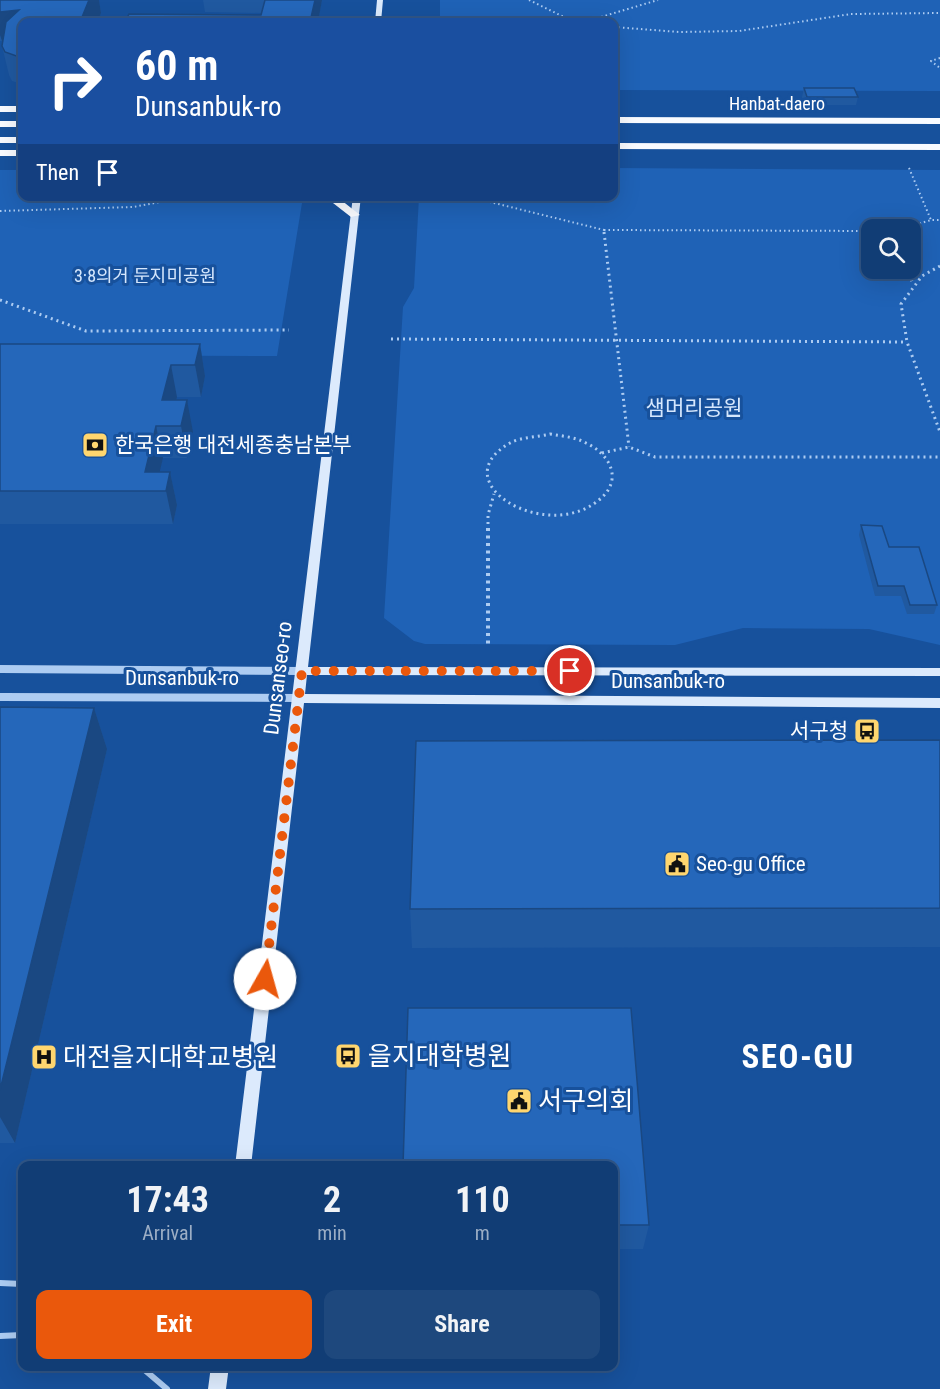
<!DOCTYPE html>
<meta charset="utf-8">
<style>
:root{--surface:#113d75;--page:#1e487d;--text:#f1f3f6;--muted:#9caec5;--line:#305687;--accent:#ea580c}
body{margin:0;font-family:"Roboto Condensed","Noto Sans KR",sans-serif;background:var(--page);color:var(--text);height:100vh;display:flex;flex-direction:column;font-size:22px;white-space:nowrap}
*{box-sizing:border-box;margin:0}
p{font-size:20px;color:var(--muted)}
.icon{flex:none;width:33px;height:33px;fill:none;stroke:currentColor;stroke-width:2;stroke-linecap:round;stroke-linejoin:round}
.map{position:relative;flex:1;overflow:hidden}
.details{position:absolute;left:18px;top:1161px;width:600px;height:210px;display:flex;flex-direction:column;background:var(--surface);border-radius:12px;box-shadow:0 6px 24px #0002,0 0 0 2px var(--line)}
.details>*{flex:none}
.guide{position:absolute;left:18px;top:18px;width:600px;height:183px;border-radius:12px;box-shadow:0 6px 24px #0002,0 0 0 2px var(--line);background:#1a4fa0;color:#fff;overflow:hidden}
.buttons{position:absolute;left:861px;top:219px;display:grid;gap:12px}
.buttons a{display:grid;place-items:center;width:60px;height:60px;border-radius:12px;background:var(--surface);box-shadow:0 6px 24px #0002,0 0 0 2px var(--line);font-size:30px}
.pin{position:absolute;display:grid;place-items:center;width:51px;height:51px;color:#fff;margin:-26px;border:3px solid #fff;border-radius:50%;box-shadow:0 2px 6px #0007}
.me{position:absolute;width:66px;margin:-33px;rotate:7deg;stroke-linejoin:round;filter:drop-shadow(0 0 4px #0008)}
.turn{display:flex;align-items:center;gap:21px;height:126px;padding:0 18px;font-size:27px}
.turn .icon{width:78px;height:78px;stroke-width:2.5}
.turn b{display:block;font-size:42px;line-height:51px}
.then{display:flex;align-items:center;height:57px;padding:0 18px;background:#0003;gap:12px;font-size:22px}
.eta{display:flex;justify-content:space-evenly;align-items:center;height:102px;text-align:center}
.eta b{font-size:36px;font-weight:700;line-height:42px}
.button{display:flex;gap:12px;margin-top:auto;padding:12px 18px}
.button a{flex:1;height:69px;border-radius:12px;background:var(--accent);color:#fff;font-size:24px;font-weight:700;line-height:69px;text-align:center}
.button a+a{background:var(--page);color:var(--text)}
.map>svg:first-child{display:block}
</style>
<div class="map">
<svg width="940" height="1389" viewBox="0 0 940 1389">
<rect width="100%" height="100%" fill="#17519c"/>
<path fill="#1f62b6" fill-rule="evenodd" d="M440,0H940V91L614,90V22H424L425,16H440Z
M614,168L940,170V645L869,629L743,628L675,645L425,644L414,641L384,618L403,307L414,288L419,197L614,196ZM872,230H910V268H872Z
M0,170H22V196L303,197L277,356L0,355Z"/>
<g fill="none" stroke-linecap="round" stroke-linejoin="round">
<path stroke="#adccf2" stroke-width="2" stroke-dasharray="1.5 3" stroke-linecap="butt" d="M529,0L566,18L582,22
M584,22L658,0
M614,27L679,32L739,31L851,14L940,13
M940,58L931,61L940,68
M909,168L931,220
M413,201H486L604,230V233
M0,211L133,207L193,196
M604,230L872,231
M898,230L931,220H940"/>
<path stroke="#adccf2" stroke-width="3" stroke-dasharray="2 4" stroke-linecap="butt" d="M604,232L629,447
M940,266L922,276L901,304L907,342L940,432
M907,268L913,284
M0,300L86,331L289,330
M391,339L907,342
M550,434C562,436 575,437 586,443C610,454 624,480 599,500C546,544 441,482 510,443C521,437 538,437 550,434Z
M602,453L629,447L655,457H940
M488,530V515L494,494"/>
<path stroke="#adccf2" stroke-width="4" stroke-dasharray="3 4.5" stroke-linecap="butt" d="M488,528V648"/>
<path stroke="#adccf2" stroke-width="6" d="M0,1283L22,1284
M0,1336L22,1335
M140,1366L167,1389"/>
<path fill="#adccf2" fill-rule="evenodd" d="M0,665L302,667L307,671L302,675L0,673Z
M0,693L298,694L303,698L298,702L0,701Z"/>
<path fill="#dceafc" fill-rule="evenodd" d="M377,0H383L381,22H375Z
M353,196H361L308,667L940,668V676L307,675L305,694L940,698V708L304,703L251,1166H235Z
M211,1366H229L226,1389H208Z"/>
<path fill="#f9fbff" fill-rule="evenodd" d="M0,106H22V112H0Z
M614,117L940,118V124L614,123Z
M0,121H22V127H0Z
M0,137H22V143H0Z
M614,143L940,144V150L614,149Z
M0,150H22V156H0Z
M324,196H336L360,215L351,217Z"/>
</g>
<path fill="#2059a0" d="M0,0H99L101,13L97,22H22V84L12,81L9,75L2,46L3,41H0Z
M203,0H322L318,22L261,15L262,13L205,12Z
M804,88L858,97L856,105H805L802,97Z
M0,344H200L205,376L201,397H177L176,400L193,432L187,458H163L159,472H170L177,505L173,524H0Z
M861,525L889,547L937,605L934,614H907L901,596H875L859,535Z
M0,707L94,708L107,749L15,1143H0Z
M940,740V947L412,948L410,909Z
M614,1166L649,1225L643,1249H614Z"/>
<path fill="#1a4882" d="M89,0H99L101,13L97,22H80Z
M315,0H322L318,22H310Z
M19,10L22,39L2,41L0,35V12Z
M200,344L205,376L201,397L195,365Z
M171,365L177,397L170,426L162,400Z
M187,400L193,432L187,458L181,426Z
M156,426L163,458L155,491L145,472Z
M170,472L177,505L173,524L166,491Z
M94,708L107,749L15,1143L0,1117V1090Z"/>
<path fill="#2567ba" stroke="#1a4882" stroke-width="1.5" d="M0,0H89L80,22H22V58L5,52L2,46L6,22L19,10L0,12Z
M265,0H315L310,22H125L129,14L261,15Z
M804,88H854L858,97H807Z
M0,344H200L195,365H171L162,400H187L181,426H156L145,472H170L166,491H0Z
M861,525L882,526L889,547H919L937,605H910L904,586H878Z
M0,707L94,708L0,1090Z
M940,740V908L410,909L416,741Z
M408,1008H631L649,1225H614V1166H403Z"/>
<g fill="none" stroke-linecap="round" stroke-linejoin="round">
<path stroke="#ea580c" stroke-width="10" stroke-dasharray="0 18" d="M265,979L302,671H570"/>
</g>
<defs>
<symbol id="bank-square" viewBox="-11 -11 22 22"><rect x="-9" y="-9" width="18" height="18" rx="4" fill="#ffd66f" stroke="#17519c"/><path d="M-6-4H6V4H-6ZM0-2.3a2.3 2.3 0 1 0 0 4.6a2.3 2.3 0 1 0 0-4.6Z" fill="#111"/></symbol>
<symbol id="bus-square" viewBox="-11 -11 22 22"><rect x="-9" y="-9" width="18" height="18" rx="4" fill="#ffd66f" stroke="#17519c"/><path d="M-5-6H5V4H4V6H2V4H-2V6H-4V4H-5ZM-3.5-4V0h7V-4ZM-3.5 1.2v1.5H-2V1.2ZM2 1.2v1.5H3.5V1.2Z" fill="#111"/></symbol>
<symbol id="civic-square" viewBox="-11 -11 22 22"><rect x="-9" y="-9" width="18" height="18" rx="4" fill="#ffd66f" stroke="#17519c"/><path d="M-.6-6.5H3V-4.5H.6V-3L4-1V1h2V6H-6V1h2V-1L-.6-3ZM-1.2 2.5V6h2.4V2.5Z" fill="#111"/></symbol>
<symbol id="hospital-square" viewBox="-11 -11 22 22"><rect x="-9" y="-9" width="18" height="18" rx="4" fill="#ffd66f" stroke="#17519c"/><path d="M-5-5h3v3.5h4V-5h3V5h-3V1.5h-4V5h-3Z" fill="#111"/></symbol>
</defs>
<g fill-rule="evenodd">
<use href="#bank-square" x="80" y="430" width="30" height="30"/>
<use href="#bus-square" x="852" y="716" width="30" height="30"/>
<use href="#civic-square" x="662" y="849" width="30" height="30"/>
<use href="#bus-square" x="333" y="1041" width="30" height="30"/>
<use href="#hospital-square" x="29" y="1042" width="30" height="30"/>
<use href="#civic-square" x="504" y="1086" width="30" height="30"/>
</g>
<g text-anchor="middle" stroke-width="6" stroke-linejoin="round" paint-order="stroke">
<g font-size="18" fill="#fff" stroke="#17519c">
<text x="777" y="110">Hanbat-daero</text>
</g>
<g font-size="18" fill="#d5e7fd" stroke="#17519c">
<text x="145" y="282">3·8의거 둔지미공원</text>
</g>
<g font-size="21" fill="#d5e7fd" stroke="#17519c">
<text x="694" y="415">샘머리공원</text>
</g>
<g font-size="21" fill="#fff" stroke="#17519c" text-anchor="start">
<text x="115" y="452">한국은행 대전세종충남본부</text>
<text x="848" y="738" text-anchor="end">서구청</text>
<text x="696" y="871">Seo-gu Office</text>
</g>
<g font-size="21" fill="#fff" stroke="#17519c">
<text x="182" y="685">Dunsanbuk-ro</text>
<text transform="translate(278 678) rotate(-83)" y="7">Dunsanseo-ro</text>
<text x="668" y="688">Dunsanbuk-ro</text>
</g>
<g font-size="26" fill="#fff" stroke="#17519c" text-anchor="start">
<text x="368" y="1065">을지대학병원</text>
<text x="63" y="1066">대전을지대학교병원</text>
<text x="538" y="1110">서구의회</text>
</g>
<g font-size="33" font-weight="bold" letter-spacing="1.5" fill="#fff" stroke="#17519c">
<text x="798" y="1068">SEO-GU</text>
</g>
</g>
</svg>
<div class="buttons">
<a><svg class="icon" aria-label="search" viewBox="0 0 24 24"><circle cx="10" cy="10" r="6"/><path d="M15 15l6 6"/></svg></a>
</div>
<div class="pin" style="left:570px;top:671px;background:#d93025"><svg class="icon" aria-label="arrive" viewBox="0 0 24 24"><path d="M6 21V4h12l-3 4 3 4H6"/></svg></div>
<svg class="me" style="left:265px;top:979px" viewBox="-20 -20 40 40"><circle r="19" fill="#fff"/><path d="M0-13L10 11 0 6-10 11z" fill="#ea580c"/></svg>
<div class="guide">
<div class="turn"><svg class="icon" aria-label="right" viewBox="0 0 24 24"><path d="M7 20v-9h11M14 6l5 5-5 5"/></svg><div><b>60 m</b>Dunsanbuk-ro</div></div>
<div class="then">Then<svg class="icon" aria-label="arrive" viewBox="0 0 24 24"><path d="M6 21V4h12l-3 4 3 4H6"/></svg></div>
</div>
<section class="details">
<div class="eta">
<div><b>17:43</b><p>Arrival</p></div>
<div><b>2</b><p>min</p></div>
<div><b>110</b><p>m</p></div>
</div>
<div class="button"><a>Exit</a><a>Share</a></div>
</section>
</div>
